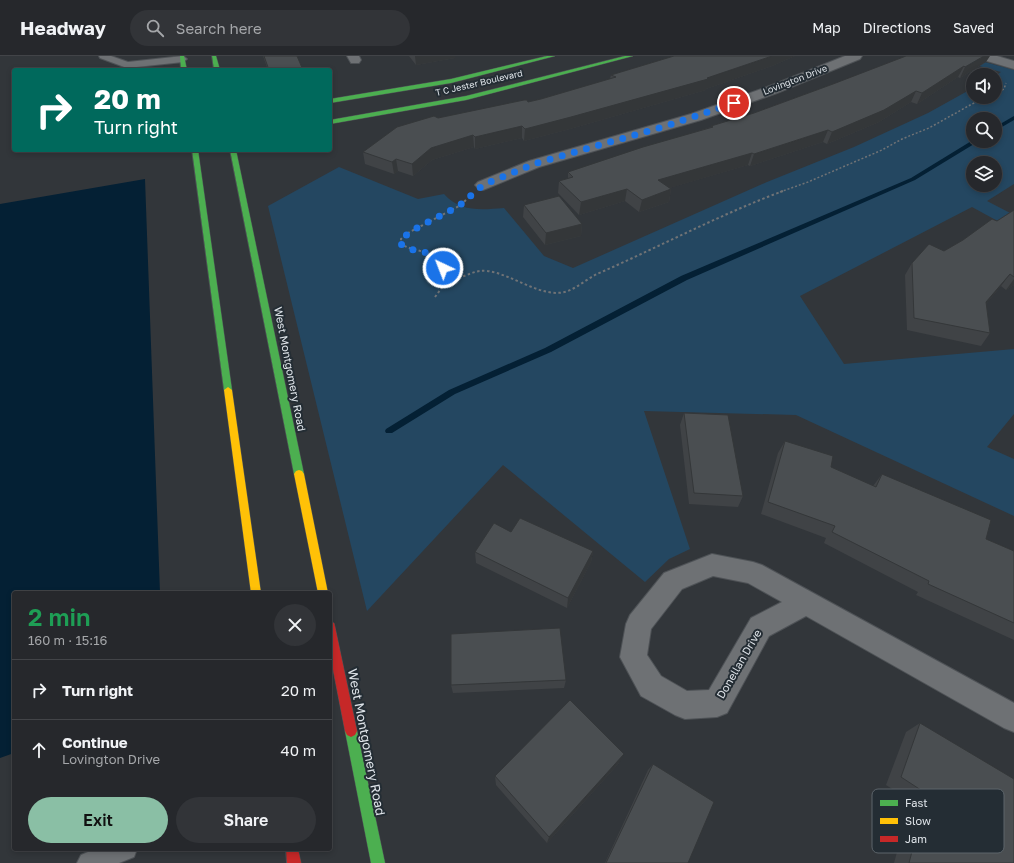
<!DOCTYPE html>
<meta charset="utf-8">
<style>
:root{--surface:#26282c;--page:#323438;--text:#f1f3f6;--muted:#a4a6a9;--line:#424448;--accent:#8abfa5}
body{margin:0;font-family:"Golos Text",sans-serif;background:var(--page);color:var(--text);height:100vh;display:flex;flex-direction:column;font-size:15px;white-space:nowrap}
*{box-sizing:border-box;margin:0}
p{font-size:13px;color:var(--muted)}
.icon{flex:none;width:22px;height:22px;fill:none;stroke:currentColor;stroke-width:2;stroke-linecap:round;stroke-linejoin:round}
.map{position:relative;flex:1;overflow:hidden}
.side{position:absolute;left:12px;top:535px;width:320px;height:260px;display:flex;flex-direction:column;background:var(--surface);border-radius:4px;box-shadow:0 2px 6px #0003,0 0 0 1px var(--line)}
.side>*{flex:none}
.hud{position:absolute;left:12px;top:12px;width:320px;height:84px;border-radius:4px;box-shadow:0 2px 6px #0003,0 0 0 1px var(--line);background:#00695c;color:#fff;overflow:hidden}
.buttons{position:absolute;left:966px;top:12px;display:grid;gap:8px}
.buttons a{display:grid;place-items:center;width:36px;height:36px;border-radius:50%;background:var(--surface);box-shadow:0 2px 6px #0003,0 0 0 1px var(--line);font-size:20px}
.pin{position:absolute;display:grid;place-items:center;width:34px;height:34px;color:#fff;margin:-17px;border:2px solid #fff;border-radius:50%;box-shadow:0 1px 4px #0007}
.me{position:absolute;width:44px;margin:-22px;rotate:317deg;stroke-linejoin:round;filter:drop-shadow(0 0 3px #0008)}
.turn{display:flex;align-items:center;gap:14px;height:84px;padding:0 16px;font-size:18px}
.turn .icon{width:52px;height:52px;stroke-width:2.5}
.turn b{display:block;font-size:28px;line-height:34px}
.round{display:grid;place-items:center;flex:none;width:42px;height:42px;border-radius:21px;background:var(--page)}
.head{display:flex;align-items:center;justify-content:space-between;height:68px;padding:0 16px}
h1{font-size:24px;font-weight:600;line-height:30px;color:#1e9e55}
.action{display:flex;gap:8px;margin-top:auto;padding:8px 16px}
.action a{flex:1;height:46px;border-radius:24px;background:var(--accent);color:#111;font-size:16px;font-weight:600;line-height:46px;text-align:center}
.action a+a{background:var(--page);color:var(--text)}
ul{padding:0;list-style:none}
li{display:flex;align-items:center;gap:12px;height:60px;padding:0 16px;border-top:1px solid var(--line)}
li div{flex:1}
li b{display:block;font-size:15px}
li em{font-style:normal}
header{display:flex;align-items:center;gap:24px;box-sizing:border-box;height:56px;padding:0 20px;background:var(--surface);border-bottom:1px solid var(--line)}
header strong{font-size:19px}
nav{display:flex;gap:22px;margin-inline-start:auto;font-size:14px}
.search{width:280px;height:36px;background:var(--page);display:flex;align-items:center;gap:10px;box-sizing:border-box;padding:0 14px;border-radius:22px;color:var(--muted);font-size:15px}
.map>svg:first-child{display:block}
</style>
<header>
<strong>Headway</strong>
<div class="search"><svg class="icon" aria-label="search" viewBox="0 0 24 24"><circle cx="10" cy="10" r="6"/><path d="M15 15l6 6"/></svg>Search here</div>
<nav><a>Map</a><a>Directions</a><a>Saved</a></nav>
</header>
<div class="map">
<svg width="1014" height="807" viewBox="0 0 1014 807">
<rect width="100%" height="100%" fill="#32363a"/>
<path fill="#244761" fill-rule="evenodd" d="M943,0L970,2L1014,14V128L987,145L1014,159V174L972,151L800,240L844,308L1014,293V358L987,391L1014,403V460L796,359L644,355L690,493L669,503L645,526L503,409L367,555L268,150L339,111L418,143L444,138C460,156 480,154 504,152L544,200L573,212L767,126L854,91L928,57L973,32V41H995V20L1001,16ZM973,63H995V85H973ZM973,107H995V129H973Z"/>
<path fill="#042034" d="M145,123L160,537H14V697L0,702V148Z"/>
<g fill="none" stroke-linecap="round" stroke-linejoin="round">
<path fill="#042034" fill-rule="evenodd" d="M1014,60V64L995,75V71Z
M973,84L979,85L915,124L687,224L551,296L455,338L392,377H386L385,375L386,373L449,334L545,292L681,220L911,122Z"/>
<defs>
<path id="lane" d="M99,0H111L128,6L183,0L187,3L183,6L127,12L100,2Z
M95,793H137L134,801L119,807H77L81,799Z"/>
<path id="street" d="M347,0H359L361,4L359,7H351Z
M845,0H862L860,3L777,37L701,64L539,111L488,132L483,134L478,132L475,129L478,126L529,105L691,58L767,31Z
M978,0H997L1014,5V13L980,3Z
M712,498L753,506L762,509L1014,647V676L1004,672L806,560L769,580L727,657L717,661L685,663L675,659L641,640L620,601L626,568L630,559L664,517ZM713,520L748,527L782,546L751,562L709,634L687,635L661,620L647,599L651,573L682,533Z"/>
<path id="fast" d="M180,0H184L187,14H181Z
M212,0H216L220,14H214Z
M547,0H555L451,27L330,47V43L451,23Z
M625,0H633L466,44L330,68V64L466,40Z
M192,94H198L232,334L228,337L224,334Z
M230,94H236L304,418L302,421H296L294,418Z
M351,669L355,671L357,675L385,807H371L345,675L347,671Z"/>
<path id="slow" d="M228,331L232,334L261,537H251L224,334Z
M299,414L302,415L304,418L328,537H318L294,418L296,415Z"/>
<path id="jam" d="M330,566L334,567L335,571L357,675L355,679L351,681L347,679L345,675L330,598Z
M286,793H298L301,807H287Z"/>
</defs>
<use href="#lane" stroke="#4e5256" stroke-width="2"/>
<use href="#street" stroke="#4e5256" stroke-width="2"/>
<use href="#fast" stroke="#4e5256" stroke-width="1"/>
<use href="#slow" stroke="#4e5256" stroke-width="1"/>
<use href="#jam" stroke="#4e5256" stroke-width="1"/>
<path stroke="#707376" stroke-width="1.5" stroke-dasharray="2 2" stroke-linecap="butt" d="M995,38L1004,33L1006,27
M780,136L808,126L882,94L902,83L929,72L972,48L988,41"/>
<path stroke="#707376" stroke-width="2" stroke-dasharray="2.5 2.5" stroke-linecap="butt" d="M466,144L459,150L406,178L401,183V188C415,197 437,193 443,212L441,215L449,222C454,222 460,222 464,220C473,217 477,214 487,215C513,218 543,244 568,235C578,231 587,223 597,218C659,191 719,159 783,135
M435,241L449,222"/>
<use href="#lane" fill="#6e7174" fill-rule="evenodd"/>
<use href="#street" fill="#6e7174" fill-rule="evenodd"/>
<use href="#fast" fill="#4caf50" fill-rule="evenodd"/>
<use href="#slow" fill="#ffc107" fill-rule="evenodd"/>
<use href="#jam" fill="#c62828" fill-rule="evenodd"/>
</g>
<path fill="#404346" d="M263,0H297L303,14H268Z
M409,0H455V2L416,9Z
M674,0H795L772,10L706,33V34L570,73L524,85L522,82L475,93L474,91L432,104L413,120L398,115L394,118L365,108L363,96L438,62L528,46L541,43L610,23L611,19Z
M986,6L960,22L958,21L917,48L911,46L879,66L827,88L823,86L750,110L748,109L669,132L671,133L669,146L639,156L625,145L579,159L558,137L559,125L568,123V116L711,71V70L754,57L833,28Z
M524,149L582,168L581,180L545,189L523,161Z
M1014,154V229L1006,234L1001,230L986,248L990,277L981,290L907,274L905,219L912,207L944,195L997,165Z
M684,357L743,440L738,451L689,448L680,369Z
M785,385L831,411L873,430L882,418L986,483L1014,495V584L916,539L918,536L824,487L826,482L761,458L778,397Z
M511,476L593,495L591,506L567,552L476,507L475,496Z
M566,624L564,632L453,637L451,629Z
M920,667L1014,807H894L911,745L886,729L906,676Z
M619,707L547,787L496,729L495,720Z
M653,708L688,807H605L648,714Z"/>
<path fill="#343739" d="M415,0H455V2L416,9Z
M772,0H795L772,10L706,33V34L570,73L524,85L525,73L707,22Z
M984,0H990L986,6L960,22L965,11Z
M964,10L958,21L917,48L922,37Z
M916,35L911,46L879,66L827,88L832,76Z
M522,70V82L475,93V81Z
M828,74L823,86L750,110L754,98Z
M473,79L474,91L432,104L413,120L412,108L431,92Z
M752,97L748,109L656,136L658,124Z
M396,103L398,115L394,118L392,106Z
M627,133L625,145L579,159L581,146Z
M671,133L669,146L639,156L642,144Z
M582,168L581,180L545,189L546,177Z
M1010,218L1001,230L977,259L986,246Z
M1014,223V229L1006,234Z
M593,495L591,506L567,552L568,542Z
M624,698L619,707L547,787L549,781Z"/>
<path fill="#4a4e51" stroke="#343739" d="M264,0H297L303,14H269Z
M674,0H772L707,22L708,23L571,61L525,73L522,70L475,81L473,79L431,92L412,108L396,103L392,106L363,96L397,71L434,60L438,62L524,44H527L528,46L541,43L616,21L611,19Z
M906,0H984L965,11L964,10L922,37L916,35L884,54L832,76L828,74L754,98L752,97L658,124L671,133L642,144L627,133L581,146L559,125L573,121L568,116L643,91L713,71L711,70L754,57L833,28Z
M559,140L582,168L546,177L524,149Z
M1014,154V221L1010,218L986,246L990,277L914,262L912,207L929,188L944,195L963,184L992,163L997,165Z
M684,357L728,359L743,440L694,437Z
M785,385L833,400L831,411L876,431L882,418L991,464L986,483L1014,495V567L928,528L929,525L832,476L835,470L768,446Z
M520,462L593,495L568,542L475,496L494,467L511,476Z
M560,572L566,624L451,629V578Z
M570,644L624,698L549,781L495,720Z
M920,667L1014,723V807H909L927,738L901,721Z
M653,708L714,746L688,807H606Z"/>
<g fill="none" stroke-linecap="round" stroke-linejoin="round">
<path stroke="#1a73e8" stroke-width="7" stroke-dasharray="0 12.6" d="M443,212C440,192 413,199 401,188V183L413,174L459,150L483,129L534,108L669,69L734,47"/>
</g>
<g text-anchor="middle" stroke-width="4" stroke-linejoin="round" paint-order="stroke">
<g font-size="9" fill="#dfe4e9" stroke="#242d34">
<text transform="translate(795 24) rotate(-21)" y="3">Lovington Drive</text>
<text transform="translate(479 27) rotate(-13)" y="3">T C Jester Boulevard</text>
</g>
<g font-size="11" fill="#dfe4e9" stroke="#242d34">
<text transform="translate(290 313) rotate(79)" y="4">West Montgomery Road</text>
<text transform="translate(739 608) rotate(-60)" y="4">Donellan Drive</text>
</g>
<g font-size="13" fill="#dfe4e9" stroke="#242d34">
<text transform="translate(367 686) rotate(79)" y="5">West Montgomery Road</text>
</g>
</g>
<rect x="872" y="733" width="132" height="64" rx="6" fill="#242d34" stroke="#5c646a" stroke-width="1"/>
<rect x="880" y="744" width="18" height="6" fill="#4caf50"/>
<rect x="880" y="762" width="18" height="6" fill="#ffc107"/>
<rect x="880" y="780" width="18" height="6" fill="#c62828"/>
<g font-size="11" fill="#dfe4e9">
<text x="905" y="751">Fast</text>
<text x="905" y="769">Slow</text>
<text x="905" y="787">Jam</text>
</g>
</svg>
<div class="buttons">
<a><svg class="icon" aria-label="sound" viewBox="0 0 24 24"><path d="M4 9h4l5-4v14l-5-4H4zM17 9q2 3 0 6"/></svg></a>
<a><svg class="icon" aria-label="search" viewBox="0 0 24 24"><circle cx="10" cy="10" r="6"/><path d="M15 15l6 6"/></svg></a>
<a><svg class="icon" aria-label="layers" viewBox="0 0 24 24"><path d="M12 4l9 5-9 5-9-5zM3 14l9 5 9-5"/></svg></a>
</div>
<div class="pin" style="left:734px;top:47px;background:#d93025"><svg class="icon" aria-label="arrive" viewBox="0 0 24 24"><path d="M6 21V4h12l-3 4 3 4H6"/></svg></div>
<svg class="me" style="left:443px;top:212px" viewBox="-20 -20 40 40"><circle r="17" fill="#1a73e8" stroke="#fff" stroke-width="3"/><path d="M0-11L8 9 0 5-8 9z" fill="#fff"/></svg>
<div class="hud">
<div class="turn"><svg class="icon" aria-label="right" viewBox="0 0 24 24"><path d="M7 20v-9h11M14 6l5 5-5 5"/></svg><div><b>20 m</b>Turn right</div></div>
</div>
<section class="side">
<div class="head"><div><h1>2 min</h1><p>160 m · 15:16</p></div><a class="round"><svg class="icon" aria-label="close" viewBox="0 0 24 24"><path d="M6 6l12 12M18 6L6 18"/></svg></a></div>
<ul>
<li><svg class="icon" aria-label="right" viewBox="0 0 24 24"><path d="M7 20v-9h11M14 6l5 5-5 5"/></svg><div><b>Turn right</b></div><em>20 m</em></li>
<li><svg class="icon" aria-label="ahead" viewBox="0 0 24 24"><path d="M12 20V5M6 11l6-6 6 6"/></svg><div><b>Continue</b><p>Lovington Drive</p></div><em>40 m</em></li>
</ul>
<div class="action"><a>Exit</a><a>Share</a></div>
</section>
</div>
